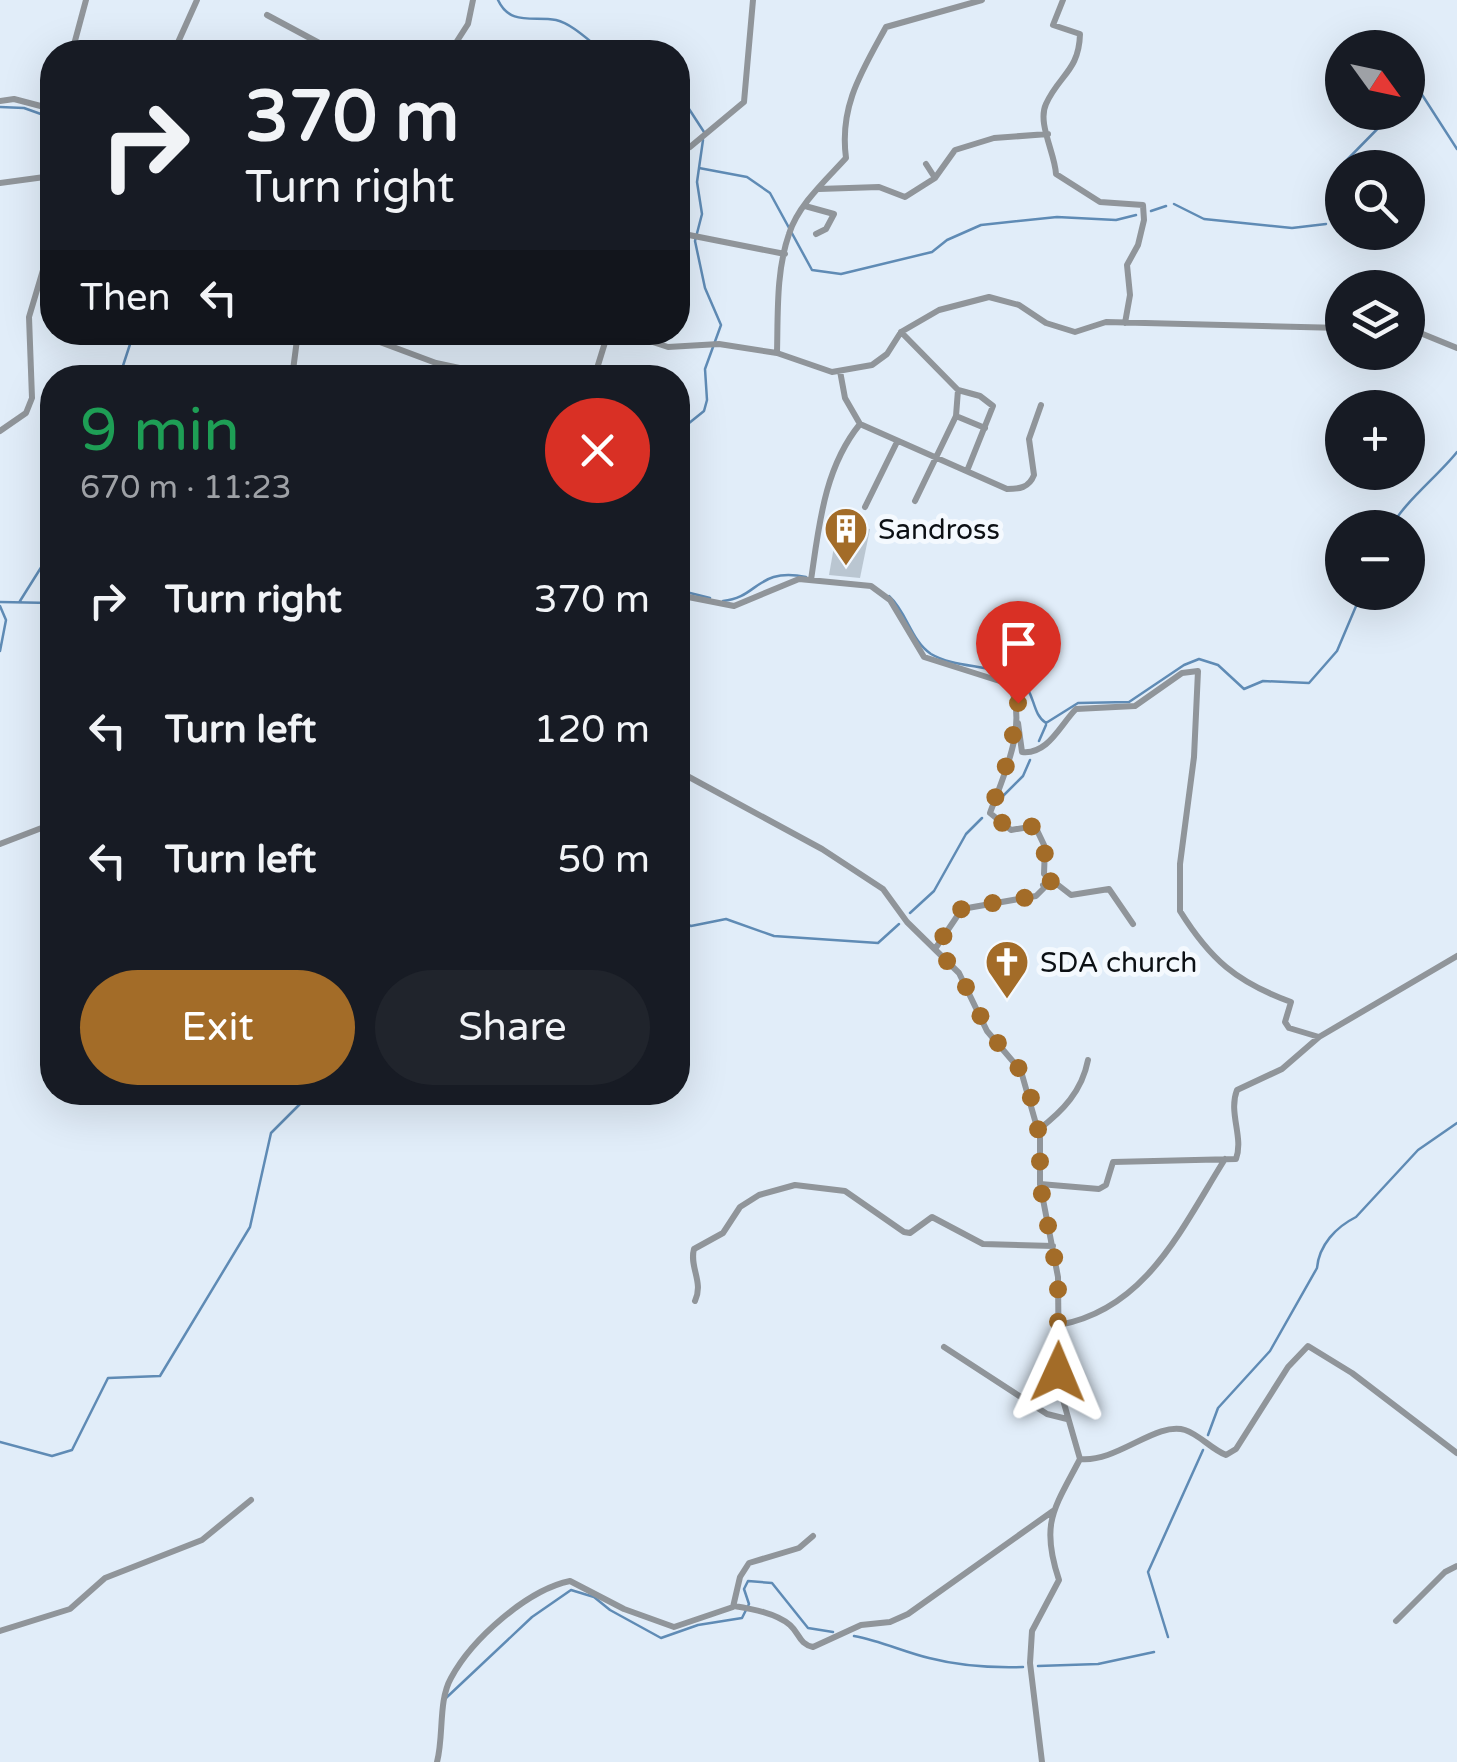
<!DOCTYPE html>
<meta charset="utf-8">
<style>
:root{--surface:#171b24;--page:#20242c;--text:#f1f3f6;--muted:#9ea1a6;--accent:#a36c28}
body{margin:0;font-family:"Varela Round",sans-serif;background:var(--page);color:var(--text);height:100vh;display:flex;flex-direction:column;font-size:38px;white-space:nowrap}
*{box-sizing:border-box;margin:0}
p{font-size:32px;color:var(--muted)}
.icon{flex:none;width:55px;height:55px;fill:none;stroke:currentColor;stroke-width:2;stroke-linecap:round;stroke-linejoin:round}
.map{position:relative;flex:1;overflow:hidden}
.side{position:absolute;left:40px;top:365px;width:650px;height:740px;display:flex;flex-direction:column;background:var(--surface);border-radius:40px;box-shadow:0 10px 40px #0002}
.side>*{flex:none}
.banner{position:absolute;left:40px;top:40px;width:650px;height:305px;border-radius:40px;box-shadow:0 10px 40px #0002;background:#171b24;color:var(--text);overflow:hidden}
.needle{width:65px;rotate:123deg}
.controls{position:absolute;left:1325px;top:30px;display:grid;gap:20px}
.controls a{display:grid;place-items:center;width:100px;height:100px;border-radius:50%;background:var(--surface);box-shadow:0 10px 40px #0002;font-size:50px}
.pin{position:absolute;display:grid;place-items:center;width:85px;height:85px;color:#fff;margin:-102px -42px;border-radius:50% 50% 50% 0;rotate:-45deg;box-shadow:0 0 10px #0007}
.pin .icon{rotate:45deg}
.me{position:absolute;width:110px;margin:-55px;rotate:1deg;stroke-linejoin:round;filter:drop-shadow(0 0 8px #0008)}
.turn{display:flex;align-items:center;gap:35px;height:210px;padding:0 40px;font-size:45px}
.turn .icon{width:130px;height:130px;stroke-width:2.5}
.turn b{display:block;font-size:70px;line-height:85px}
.then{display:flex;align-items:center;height:95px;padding:0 40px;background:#0003;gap:20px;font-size:38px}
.round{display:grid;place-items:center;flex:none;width:105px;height:105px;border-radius:52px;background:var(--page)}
.summary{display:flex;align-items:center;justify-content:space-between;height:170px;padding:0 40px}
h1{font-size:60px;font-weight:600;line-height:75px;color:#1e9e55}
.button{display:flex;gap:20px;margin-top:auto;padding:20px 40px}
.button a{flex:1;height:115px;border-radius:60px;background:var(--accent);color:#fff;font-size:40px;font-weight:600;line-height:115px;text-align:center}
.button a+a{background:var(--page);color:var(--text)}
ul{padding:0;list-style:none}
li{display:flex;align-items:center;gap:30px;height:130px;padding:0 40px}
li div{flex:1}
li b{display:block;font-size:38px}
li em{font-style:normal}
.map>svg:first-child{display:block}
</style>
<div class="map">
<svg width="1457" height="1762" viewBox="0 0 1457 1762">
<rect width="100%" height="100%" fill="#e1edf9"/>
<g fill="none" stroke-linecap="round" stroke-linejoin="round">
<path stroke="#5f8bb5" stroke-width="2.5" d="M498,0C510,26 533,16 556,20C573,24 590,42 604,52
M1419,90L1457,149
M678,92L704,132
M0,107L24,108L52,118
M699,168L747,177L770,193L812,270L841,274L932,252L947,240L981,225L1057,217L1116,220L1136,215
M1339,168L1394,112
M1174,204L1204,219L1292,228L1326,224
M1151,211L1166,206
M44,220L45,191
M119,378L134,332
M678,432L704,411L707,400L705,369L721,325L705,288L695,241L702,214L697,182L703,140
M1391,528C1401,505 1439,475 1457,452
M678,590L710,598
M889,596C907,612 911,641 931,654C958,670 999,663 1023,683C1035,694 1032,714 1046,723L1078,703L1129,702L1184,665L1199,659L1218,665L1244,689L1263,681L1309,683L1337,651L1362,592
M20,601L52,550
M723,601C758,598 757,567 806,577
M0,602L52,603
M0,606L6,620L0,651
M1039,741L1046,725
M1002,797L1023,776L1030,760
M910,913L934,891L966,834L982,818
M678,921L691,926L726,919L774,936L878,943L899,924
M1208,1435L1218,1408L1270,1351L1317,1268C1319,1245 1336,1227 1356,1217L1418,1150L1457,1123
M0,1442L52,1456L72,1450L108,1378L160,1376L250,1227L271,1133L312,1092
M854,1636C881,1641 904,1652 929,1658C960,1666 991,1668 1023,1667
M1168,1637L1148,1572L1203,1450
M1038,1666L1098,1664L1154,1652
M446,1698L532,1617L571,1590L594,1597L610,1610L661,1638L698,1625L742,1618L749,1604L744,1589L748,1581L772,1583L808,1628L833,1632"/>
</g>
<path fill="#bac6d1" d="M838,524L870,529L860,578L829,575Z"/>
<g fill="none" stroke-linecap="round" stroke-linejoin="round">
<path stroke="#90959a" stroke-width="6" d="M1063,0L1053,25L1080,34C1079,71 1059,75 1046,104C1037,123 1055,153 1056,174L1100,202L1143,205L1144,220L1138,245L1127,265L1130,295L1125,323
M267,15L336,52
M72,52L86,0
M183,52L175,49L197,0
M450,52L468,24L473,0
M0,101L14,99L52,109
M690,147L744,102L753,0
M926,164L935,178
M0,183L52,176
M819,189L879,187L905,197L935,178L955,150L994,138L1048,134
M805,206L834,214L826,229L816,234
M689,235L785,254
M1408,328L1457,348
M353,332L436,363L506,378
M622,332L668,347L719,344L777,353L832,372L872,365L887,354L901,332L939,310L989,297L1019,305L1046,323L1075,332L1106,322L1342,328
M901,332L958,390L980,396L993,406L967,471
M777,353C778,314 776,271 789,234C798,205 826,180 846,158C839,106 862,71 886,27L982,0
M840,371L845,398L860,424
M292,378L298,332
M594,378L607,336L621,332
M956,416L985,428
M0,431L26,413L32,398L29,317L43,270L52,188
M915,501L956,416L958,390
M865,507L897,442
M811,580C819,526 824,468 860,424L1007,489C1019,489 1029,488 1034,475L1029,439L1041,405
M678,595L734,606L799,579L871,586L890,600L924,657L1009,684C1029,724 1004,774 990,813L1011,830L1035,826L1045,847L1044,874L1071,895L1109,889L1133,924
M1018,723L1022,752C1048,755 1060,725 1076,709L1135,706L1182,673L1198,671L1194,757L1180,864V911C1210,959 1236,982 1291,1002L1285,1022L1289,1028L1319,1037
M678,771L822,849L883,889L907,922L959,973L987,1031L1021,1071L1040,1138V1184L1058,1277L1059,1386L1080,1459C1054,1509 1040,1523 1059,1580L1032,1631L1030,1663L1042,1762
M0,844L52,824
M935,949L962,909L1036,896L1052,880L1043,885
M1038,1130C1063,1111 1082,1091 1088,1060
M1040,1184L1099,1189L1106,1185L1113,1162L1236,1159C1244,1137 1228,1113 1237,1090L1282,1069L1319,1037L1457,956
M695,1301C704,1282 689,1267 694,1249L723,1233L740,1207L759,1195L795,1185L845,1191L904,1232L910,1233L932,1217L983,1244L1053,1246
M1059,1325C1147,1309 1182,1227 1225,1159
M944,1347L1047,1414L1067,1419
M1080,1459C1117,1463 1156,1421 1185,1430C1200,1435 1211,1449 1226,1455L1236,1449L1288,1367L1308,1346L1352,1373L1457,1453
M734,1606C752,1609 776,1613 790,1625C800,1634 799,1644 813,1647L861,1625L890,1622L908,1614L1053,1511
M1396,1621L1445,1572L1457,1566
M0,1631L70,1609L105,1578L202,1540L251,1500
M437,1762C444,1736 438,1701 451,1678C472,1639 527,1590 570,1581L624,1609L674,1627L733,1607L740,1577L749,1563L799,1548L813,1536"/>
</g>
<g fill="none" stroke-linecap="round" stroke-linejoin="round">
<path stroke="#a36c28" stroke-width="18" stroke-dasharray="0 32.4" d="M1018,703L1010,754L990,813L1011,830L1034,826L1045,847L1044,874L1052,880L1036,896L962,908L935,949L959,973L988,1031L1021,1071L1031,1098L1040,1138V1184L1058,1277V1372"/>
</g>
<defs>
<symbol id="building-pin" viewBox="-11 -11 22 30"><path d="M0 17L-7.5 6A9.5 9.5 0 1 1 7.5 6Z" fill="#a36c28" stroke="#f4f9fe"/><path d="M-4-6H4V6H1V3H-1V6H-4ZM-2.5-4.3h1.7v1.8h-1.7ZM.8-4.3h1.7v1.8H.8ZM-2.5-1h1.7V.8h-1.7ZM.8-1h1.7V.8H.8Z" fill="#fff"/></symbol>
<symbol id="church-pin" viewBox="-11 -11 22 30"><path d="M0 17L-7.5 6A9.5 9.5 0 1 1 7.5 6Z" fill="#a36c28" stroke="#f4f9fe"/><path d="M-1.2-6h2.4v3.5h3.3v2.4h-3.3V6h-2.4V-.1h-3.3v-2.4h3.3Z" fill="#fff"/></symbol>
</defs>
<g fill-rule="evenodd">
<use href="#building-pin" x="821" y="504" width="50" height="68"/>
<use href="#church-pin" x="982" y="937" width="50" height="68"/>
</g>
<g text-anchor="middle" stroke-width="10" stroke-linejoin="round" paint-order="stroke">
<g font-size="28" fill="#0c1014" stroke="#f4f9fe" text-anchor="start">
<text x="878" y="539">Sandross</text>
<text x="1040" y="972">SDA church</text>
</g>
</g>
</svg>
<div class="controls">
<a><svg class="needle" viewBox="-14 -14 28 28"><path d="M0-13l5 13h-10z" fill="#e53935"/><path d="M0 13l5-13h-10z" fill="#9ea1a6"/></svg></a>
<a><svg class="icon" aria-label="search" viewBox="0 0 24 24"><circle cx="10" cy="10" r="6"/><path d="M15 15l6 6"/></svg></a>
<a><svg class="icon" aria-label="layers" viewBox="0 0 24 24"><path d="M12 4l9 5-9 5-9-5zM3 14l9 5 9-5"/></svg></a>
<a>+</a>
<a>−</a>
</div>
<div class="pin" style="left:1018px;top:703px;background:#d93025"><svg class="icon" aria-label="arrive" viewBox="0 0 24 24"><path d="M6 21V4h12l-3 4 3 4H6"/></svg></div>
<svg class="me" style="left:1058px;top:1372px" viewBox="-20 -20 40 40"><path d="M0-17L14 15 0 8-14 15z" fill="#a36c28" stroke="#fff" stroke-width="4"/></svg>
<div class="banner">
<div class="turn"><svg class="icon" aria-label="right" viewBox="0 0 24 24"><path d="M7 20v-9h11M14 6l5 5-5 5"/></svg><div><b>370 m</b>Turn right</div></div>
<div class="then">Then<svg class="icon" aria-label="left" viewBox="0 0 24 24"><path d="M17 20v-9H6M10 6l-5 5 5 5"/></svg></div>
</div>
<section class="side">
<div class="summary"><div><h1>9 min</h1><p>670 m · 11:23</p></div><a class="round" style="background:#d93025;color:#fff"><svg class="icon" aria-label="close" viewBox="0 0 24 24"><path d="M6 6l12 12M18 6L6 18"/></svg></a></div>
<ul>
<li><svg class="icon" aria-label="right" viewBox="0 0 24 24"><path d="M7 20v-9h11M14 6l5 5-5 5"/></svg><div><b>Turn right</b></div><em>370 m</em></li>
<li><svg class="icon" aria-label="left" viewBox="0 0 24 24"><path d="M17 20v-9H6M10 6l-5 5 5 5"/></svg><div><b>Turn left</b></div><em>120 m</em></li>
<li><svg class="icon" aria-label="left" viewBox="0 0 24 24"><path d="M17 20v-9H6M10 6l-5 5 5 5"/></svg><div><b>Turn left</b></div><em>50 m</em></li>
</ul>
<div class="button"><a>Exit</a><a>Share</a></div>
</section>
</div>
